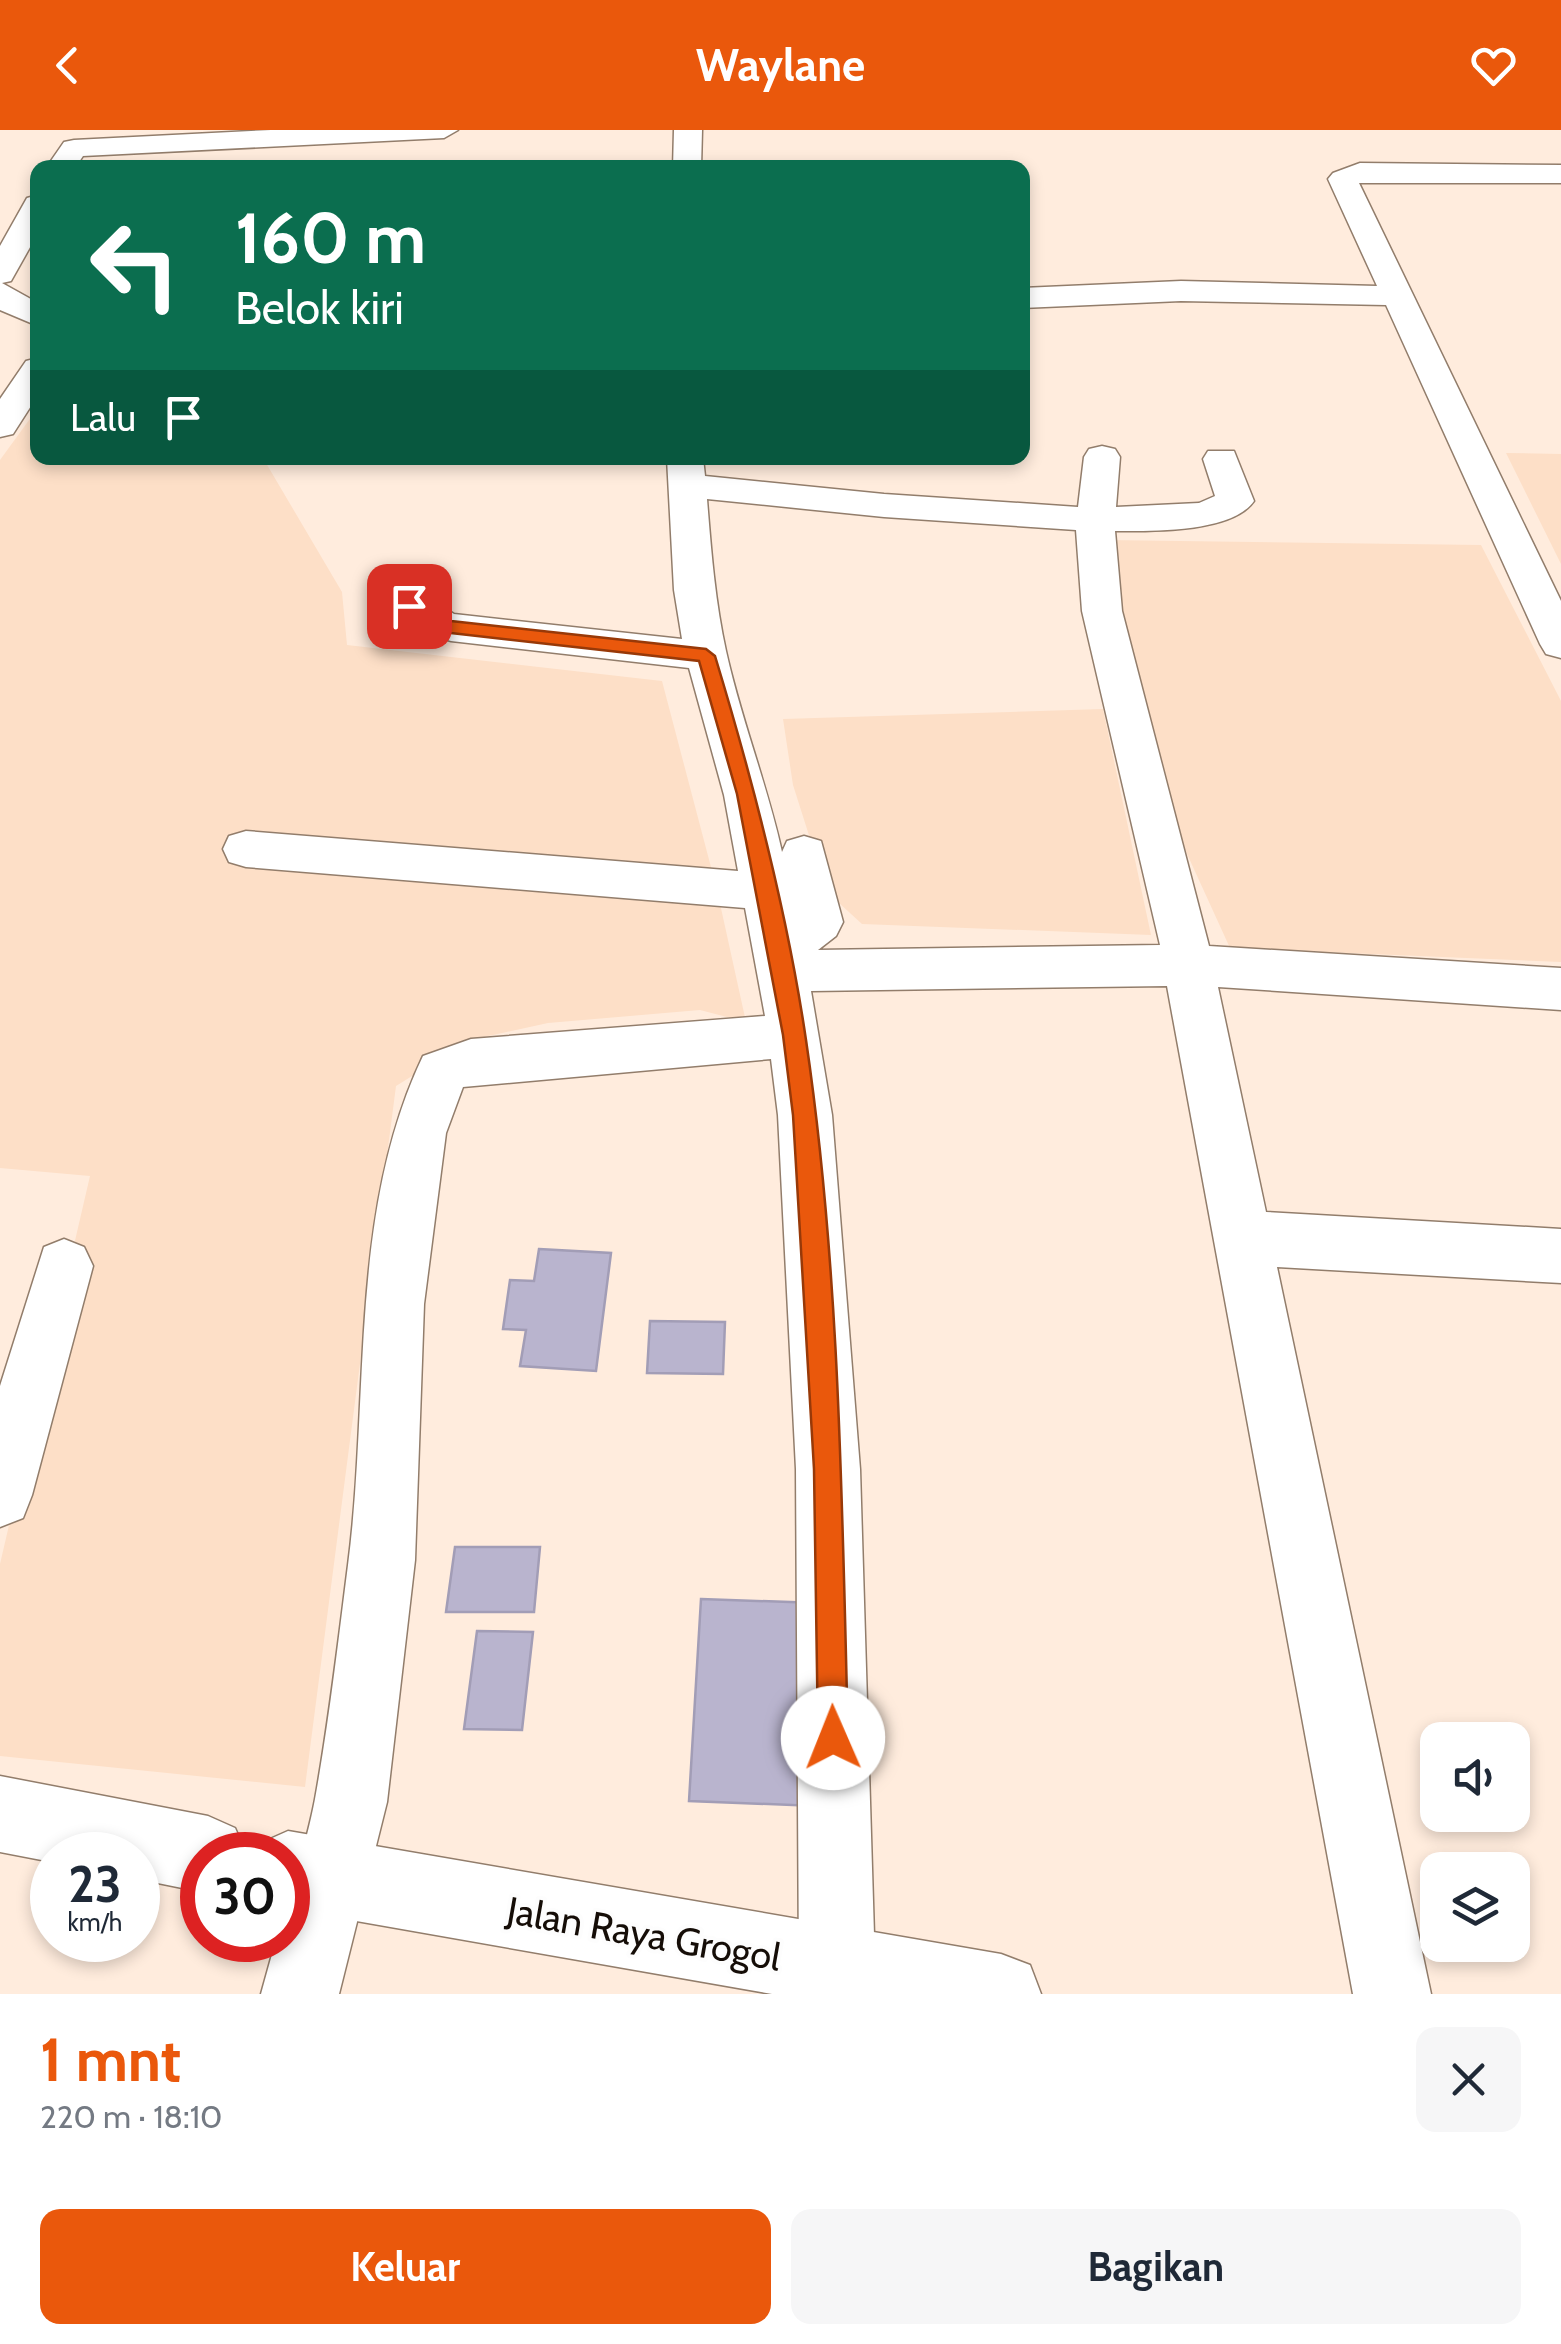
<!DOCTYPE html>
<html lang="id">
<meta charset="utf-8">
<style>
:root{--surface:#fff;--page:#f6f6f7;--text:#1f2937;--muted:#747a83;--accent:#ea580c}
body{margin:0;font-family:Cabin,sans-serif;background:var(--page);color:var(--text);height:100vh;display:flex;flex-direction:column;font-size:38px;white-space:nowrap}
*{box-sizing:border-box;margin:0}
p{font-size:32px;color:var(--muted)}
.icon{flex:none;width:55px;height:55px;fill:none;stroke:currentColor;stroke-width:2;stroke-linecap:round;stroke-linejoin:round}
.map{position:relative;height:1864px;overflow:hidden}
.drawer{display:flex;flex-direction:column;background:var(--surface);flex:1}
.drawer>*{flex:none}
.hud{position:absolute;left:30px;top:30px;width:1000px;height:305px;border-radius:20px;box-shadow:0 5px 15px #0003;background:#0b6e4f;color:#fff;overflow:hidden}
.tools{position:absolute;left:1420px;top:1592px;display:grid;gap:20px}
.tools a{display:grid;place-items:center;width:110px;height:110px;border-radius:20px;background:var(--surface);box-shadow:0 5px 15px #0003;font-size:50px}
.speed{position:absolute;left:30px;top:1702px;display:flex;gap:20px;font-size:50px;font-weight:700;text-align:center}
.speed>*{display:grid;place-content:center;width:130px;height:130px;border-radius:50%;background:var(--surface);box-shadow:0 5px 15px #0003;line-height:1}
.speed small{font-size:25px;font-weight:400}
.speed .limit{border:15px solid #d22;background:#fff;color:#111}
.pin{position:absolute;display:grid;place-items:center;width:85px;height:85px;color:#fff;margin:-42px;border-radius:20px;box-shadow:0 5px 15px #0006}
.me{position:absolute;width:110px;margin:-55px;rotate:359deg;stroke-linejoin:round;filter:drop-shadow(0 0 8px #0008)}
.turn{display:flex;align-items:center;gap:35px;height:210px;padding:0 40px;font-size:45px}
.turn .icon{width:130px;height:130px;stroke-width:2.5}
.turn b{display:block;font-size:70px;line-height:85px}
.then{display:flex;align-items:center;height:95px;padding:0 40px;background:#0003;gap:20px;font-size:38px}
.round{display:grid;place-items:center;flex:none;width:105px;height:105px;border-radius:20px;background:var(--page)}
.headline{display:flex;align-items:center;justify-content:space-between;height:170px;padding:0 40px}
h1{font-size:60px;font-weight:700;line-height:75px;color:var(--accent)}
.button{display:flex;gap:20px;margin-top:auto;padding:20px 40px}
.button a{flex:1;height:115px;border-radius:20px;background:var(--accent);color:#fff;font-size:40px;font-weight:700;line-height:115px;text-align:center}
.button a+a{background:var(--page);color:var(--text)}
header{display:flex;justify-content:space-between;align-items:center;height:130px;padding:0 40px;background:var(--accent);color:#fff;font-size:45px;font-weight:700}
.map>svg:first-child{display:block}
</style>
<header><svg class="icon" aria-label="back" viewBox="0 0 24 24"><path d="M15 5l-7 7 7 7"/></svg>Waylane<svg class="icon" aria-label="heart" viewBox="0 0 24 24"><path d="M12 20l-8-8c-3-5 5-10 8-4 3-6 11-1 8 4z"/></svg></header>
<div class="map">
<svg width="1561" height="1864" viewBox="0 0 1561 1864">
<rect width="100%" height="100%" fill="#ffecdd"/>
<path fill="#fddfc7" d="M32,286H37L38,328H263L342,462L347,515L662,551L717,760L746,892L700,880L548,893L470,910L396,956L305,1657L0,1626V1434L90,1046L0,1038V330Z
M1506,323L1561,324V434Z
M1105,410L1481,415L1561,571V832L1230,818L1172,691L1142,555L1116,480Z
M1103,579L1151,805L862,794L827,762L793,655L783,589Z"/>
<path fill="#b9b4ce" stroke="#a29db6" stroke-width="2.5" d="M539,1119L611,1123L596,1241L520,1236L526,1200L503,1199L510,1150L534,1151Z
M650,1191L725,1192L723,1244L647,1243Z
M455,1417H540L534,1482H446Z
M701,1469L818,1473L816,1676L689,1671Z
M477,1501L533,1502L522,1600L464,1599Z"/>
<g fill="none" stroke-linecap="round" stroke-linejoin="round">
<defs>
<path id="minor" d="M271,0H458L444,8L83,26L75,38H46L64,12L74,10Z
M674,0H702L701,38H673Z
M1360,33L1561,35V53H1359L1561,471V528L1546,524L1540,514L1386,175L1181,171L1022,178V158L1181,151L1377,156L1328,49L1333,43Z
M38,65V103L11,151L2,153L38,173V196L0,180V116L27,68Z
M38,228V265L13,304L0,307V269L26,231Z
M1102,316L1115,319L1120,327L1116,377L1199,373L1215,366L1203,329L1208,321H1234L1254,371C1232,403 1151,401 1115,401L1122,481L1209,816L1561,838V880L1218,857L1266,1082L1561,1099V1153L1277,1137L1431,1864H1353L1167,856L811,861L832,985L860,1339L875,1838L865,1864H809L799,1838L796,1339L778,985L771,929L463,957L446,1003L424,1174L415,1430L387,1672L339,1864H261L276,1810H288C288,1760 306,1718 315,1669C329,1592 338,1513 348,1435C370,1267 348,1083 423,926L471,909L765,886L745,778L246,737L229,732L223,719L229,706L246,701L738,741L724,665L689,538L451,511C414,500 394,488 380,451L386,442L400,438L414,442L427,467L454,484L682,509L674,460L667,328H703L705,346L884,364L1078,377L1084,327L1089,319ZM707,369L884,387L1076,400L1082,481L1160,815L818,820L836,806L843,792L821,711L804,706L787,711L782,722C767,654 741,589 726,521C715,471 711,420 707,369Z
M64,1109L84,1117L93,1136L32,1365L23,1388L0,1397V1256L44,1117Z"/>
<path id="major" d="M0,1646L208,1686L235,1698L247,1725H202V1762L138,1749V1725H52V1732L0,1722Z
M288,1701L1001,1824L1030,1835L1041,1864H772L288,1779V1725H255L261,1713Z"/>
</defs>
<use href="#minor" stroke="#927d6b" stroke-width="3"/>
<use href="#major" stroke="#927d6b" stroke-width="3"/>
<use href="#minor" fill="#fff" fill-rule="evenodd"/>
<use href="#major" fill="#fff" fill-rule="evenodd"/>
</g>
<path fill="#ea580c" stroke="#983908" stroke-width="2.5" d="M409,471L426,484L451,491L706,519L715,526C753,651 787,780 806,910C840,1140 842,1376 848,1608L844,1619L833,1623L822,1619L818,1608L814,1339L793,985L783,905L737,664L699,531L451,503L414,492L400,476Z"/>
<g text-anchor="middle" stroke-width="8" stroke-linejoin="round" paint-order="stroke">
<g font-size="38" fill="#150d07" stroke="#fdfdfd">
<text transform="translate(644 1804) rotate(10)" y="13">Jalan Raya Grogol</text>
</g>
</g>
</svg>
<div class="tools">
<a><svg class="icon" aria-label="sound" viewBox="0 0 24 24"><path d="M4 9h4l5-4v14l-5-4H4zM17 9q2 3 0 6"/></svg></a>
<a><svg class="icon" aria-label="layers" viewBox="0 0 24 24"><path d="M12 4l9 5-9 5-9-5zM3 14l9 5 9-5"/></svg></a>
</div>
<div class="speed"><div>23<small>km/h</small></div><div class="limit">30</div></div>
<div class="pin" style="left:409px;top:476px;background:#d93025"><svg class="icon" aria-label="arrive" viewBox="0 0 24 24"><path d="M6 21V4h12l-3 4 3 4H6"/></svg></div>
<svg class="me" style="left:833px;top:1608px" viewBox="-20 -20 40 40"><circle r="19" fill="#fff"/><path d="M0-13L10 11 0 6-10 11z" fill="#ea580c"/></svg>
<div class="hud">
<div class="turn"><svg class="icon" aria-label="left" viewBox="0 0 24 24"><path d="M17 20v-9H6M10 6l-5 5 5 5"/></svg><div><b>160 m</b>Belok kiri</div></div>
<div class="then">Lalu<svg class="icon" aria-label="arrive" viewBox="0 0 24 24"><path d="M6 21V4h12l-3 4 3 4H6"/></svg></div>
</div>
</div>
<section class="drawer">
<div class="headline"><div><h1>1 mnt</h1><p>220 m · 18:10</p></div><a class="round"><svg class="icon" aria-label="close" viewBox="0 0 24 24"><path d="M6 6l12 12M18 6L6 18"/></svg></a></div>
<div class="button"><a>Keluar</a><a>Bagikan</a></div>
</section>
